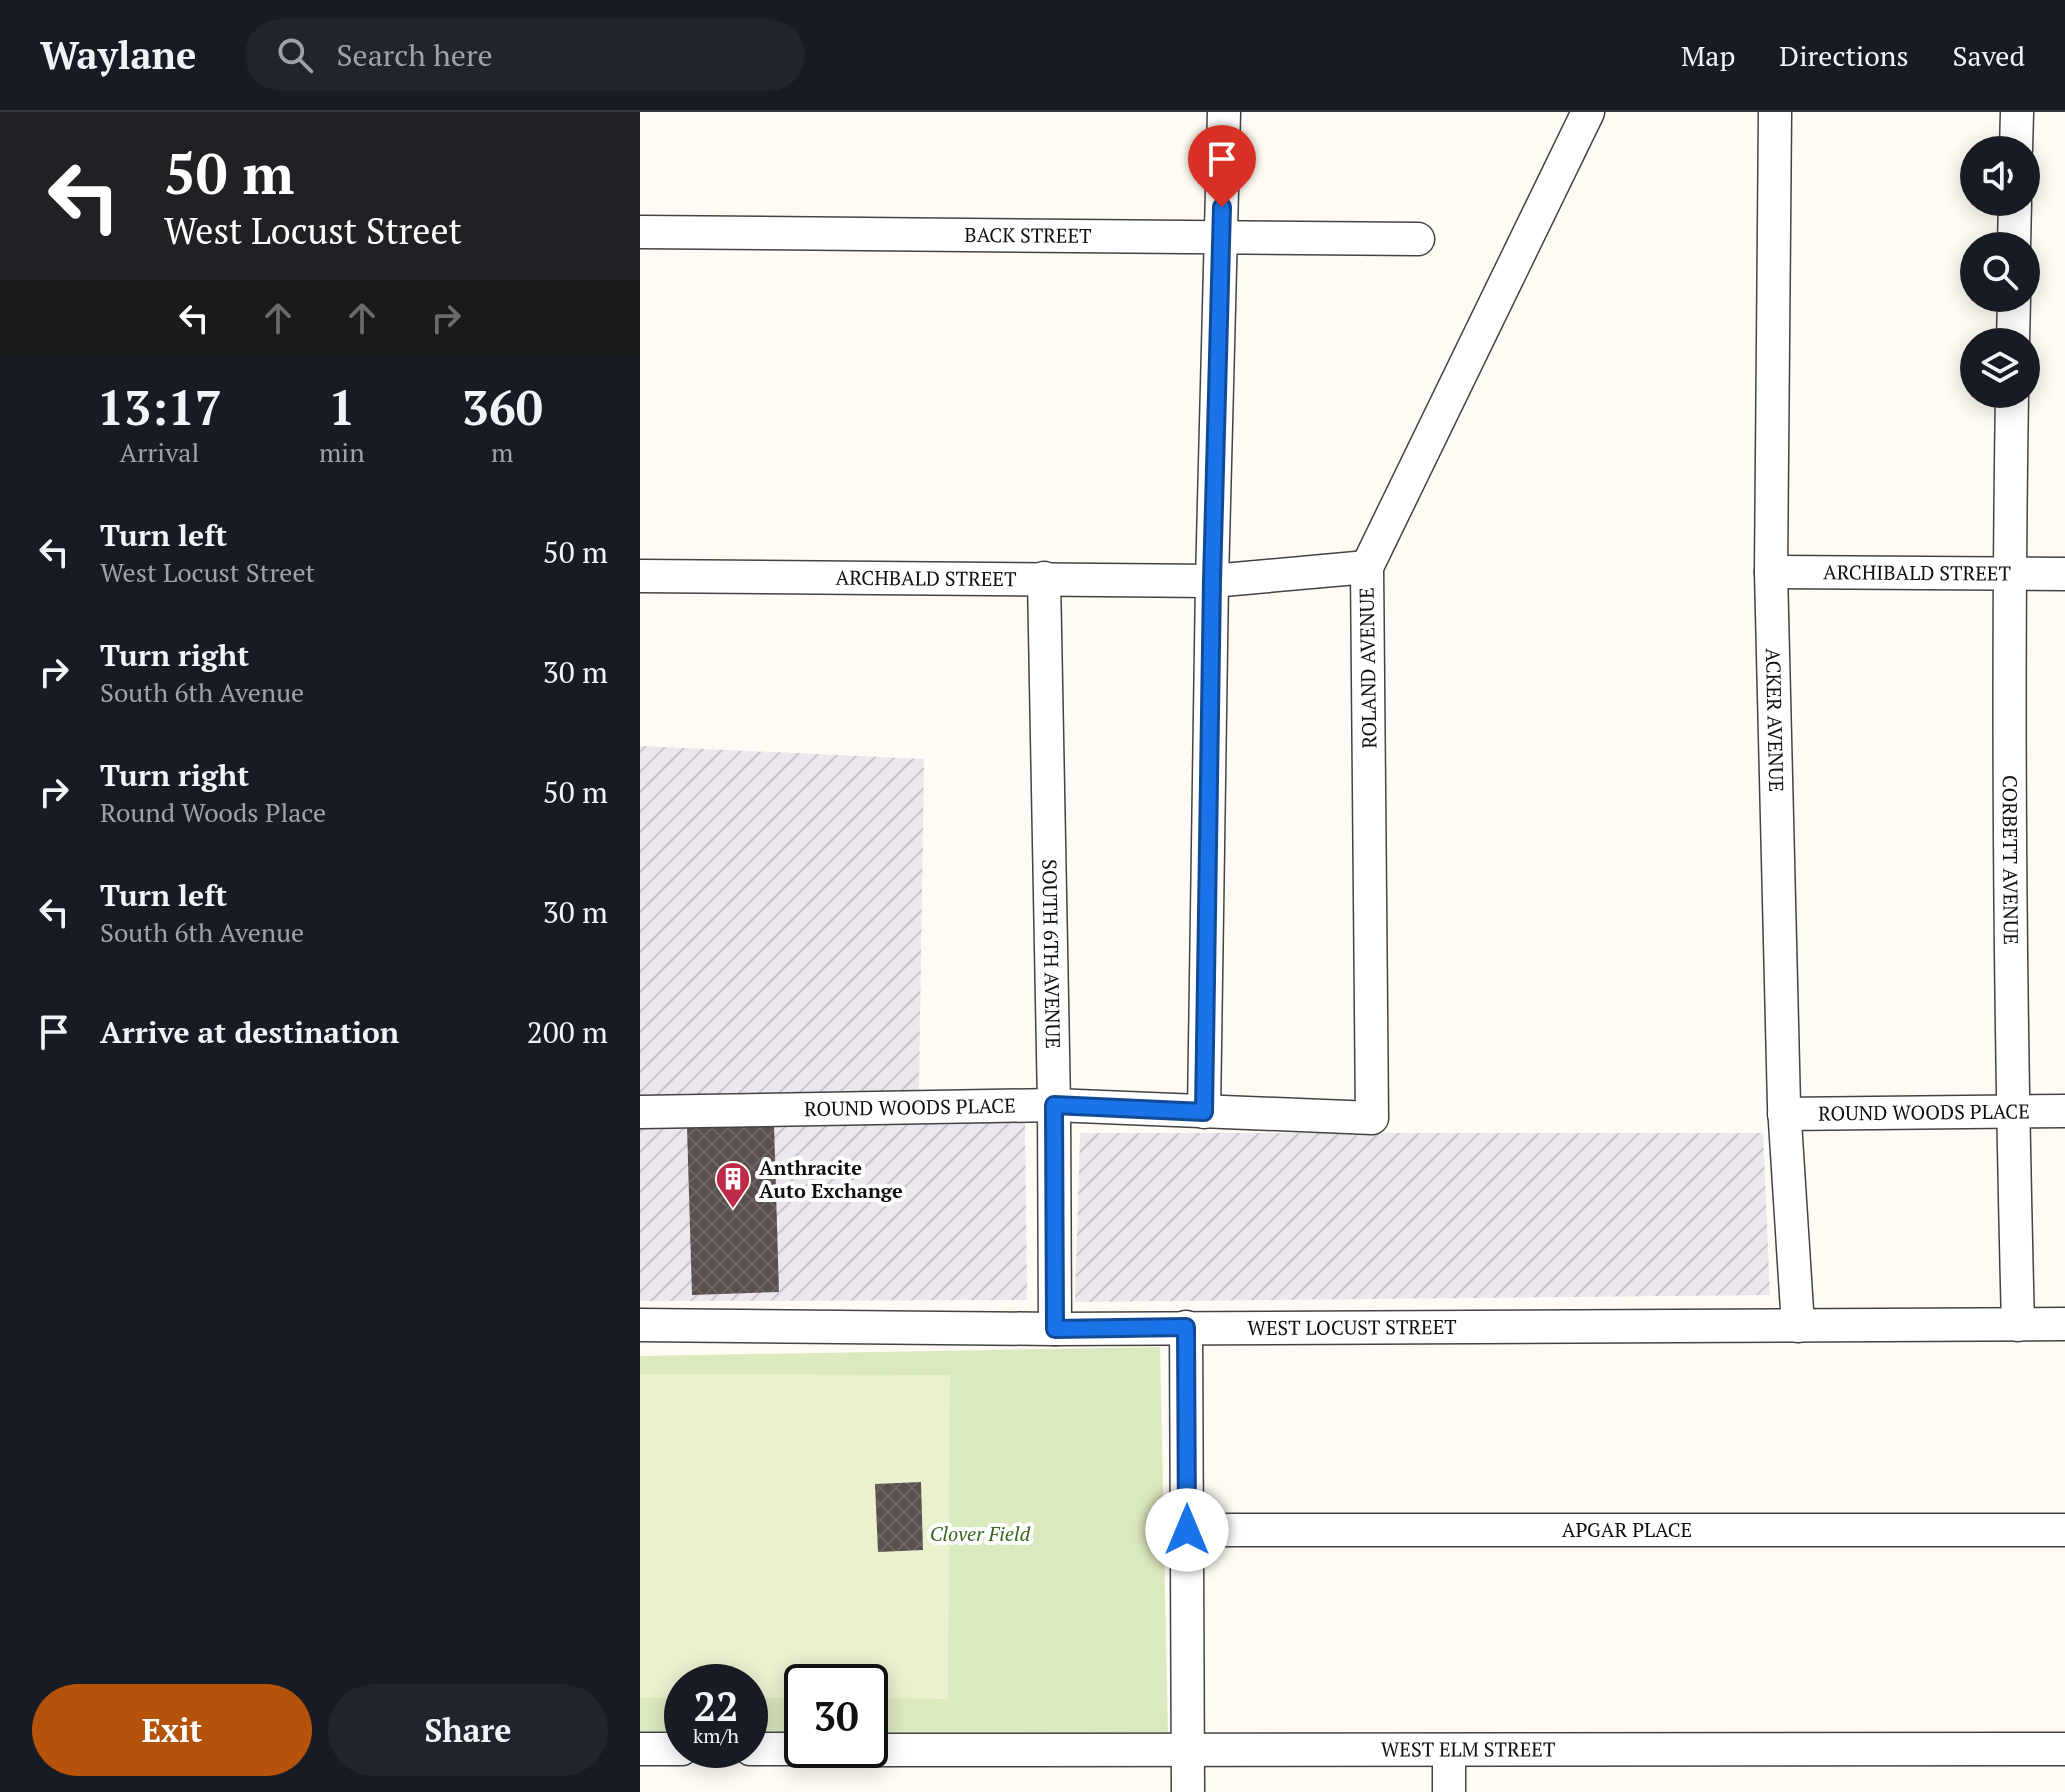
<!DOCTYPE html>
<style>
:root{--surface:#171b24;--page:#20242c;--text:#f1f3f6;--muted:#9ea1a6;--line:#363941;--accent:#b45309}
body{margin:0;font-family:"PT Serif",serif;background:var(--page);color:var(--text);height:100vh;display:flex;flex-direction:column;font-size:30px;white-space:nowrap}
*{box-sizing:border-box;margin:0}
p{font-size:26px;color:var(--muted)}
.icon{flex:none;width:44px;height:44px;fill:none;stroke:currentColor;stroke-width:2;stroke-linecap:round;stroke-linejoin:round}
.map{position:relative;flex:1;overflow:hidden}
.details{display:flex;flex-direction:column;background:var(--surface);width:640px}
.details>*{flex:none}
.banner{background:#202124;color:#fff;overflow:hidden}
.fabs{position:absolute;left:1320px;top:24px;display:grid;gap:16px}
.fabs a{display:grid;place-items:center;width:80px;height:80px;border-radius:50%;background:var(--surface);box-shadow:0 4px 20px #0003;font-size:40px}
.speed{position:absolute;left:24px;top:1552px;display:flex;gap:16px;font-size:40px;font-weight:700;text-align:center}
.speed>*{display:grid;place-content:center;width:104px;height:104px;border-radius:50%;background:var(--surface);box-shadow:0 4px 20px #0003;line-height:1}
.speed small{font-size:20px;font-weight:400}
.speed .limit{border:4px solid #111;border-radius:12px;background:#fff;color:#111}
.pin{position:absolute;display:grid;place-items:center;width:68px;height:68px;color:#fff;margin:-82px -34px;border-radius:50% 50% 50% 0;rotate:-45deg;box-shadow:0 0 8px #0007}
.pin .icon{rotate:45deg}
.me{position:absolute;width:88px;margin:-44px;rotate:0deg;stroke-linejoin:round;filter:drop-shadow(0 0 6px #0008)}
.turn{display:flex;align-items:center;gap:28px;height:168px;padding:0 32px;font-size:36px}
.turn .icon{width:104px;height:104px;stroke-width:2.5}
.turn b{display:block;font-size:56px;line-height:68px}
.lanes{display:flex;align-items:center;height:76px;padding:0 32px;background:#0003;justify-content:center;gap:40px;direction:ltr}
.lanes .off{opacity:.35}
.eta{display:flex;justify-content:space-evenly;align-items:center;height:136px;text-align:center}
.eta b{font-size:48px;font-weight:600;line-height:56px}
.primary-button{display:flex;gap:16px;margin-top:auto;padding:16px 32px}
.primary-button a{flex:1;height:92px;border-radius:48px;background:var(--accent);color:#fff;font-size:32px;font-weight:600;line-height:92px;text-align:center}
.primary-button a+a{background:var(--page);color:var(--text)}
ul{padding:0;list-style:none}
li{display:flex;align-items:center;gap:24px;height:120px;padding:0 32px}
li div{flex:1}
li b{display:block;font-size:30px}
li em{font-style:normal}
header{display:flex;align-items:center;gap:48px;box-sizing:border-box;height:112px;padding:0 40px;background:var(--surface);border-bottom:2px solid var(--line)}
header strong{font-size:38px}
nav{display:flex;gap:44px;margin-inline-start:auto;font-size:28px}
.search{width:560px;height:72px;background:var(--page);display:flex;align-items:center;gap:20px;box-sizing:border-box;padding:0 28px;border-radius:44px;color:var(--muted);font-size:30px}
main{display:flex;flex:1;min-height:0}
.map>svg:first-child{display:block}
</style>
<header>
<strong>Waylane</strong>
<div class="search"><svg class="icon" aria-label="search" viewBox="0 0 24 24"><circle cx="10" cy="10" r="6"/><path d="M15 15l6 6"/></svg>Search here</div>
<nav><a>Map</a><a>Directions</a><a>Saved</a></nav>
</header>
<main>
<section class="details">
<div class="banner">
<div class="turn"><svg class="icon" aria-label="left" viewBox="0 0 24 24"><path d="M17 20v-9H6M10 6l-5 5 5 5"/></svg><div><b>50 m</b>West Locust Street</div></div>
<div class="lanes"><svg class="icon" aria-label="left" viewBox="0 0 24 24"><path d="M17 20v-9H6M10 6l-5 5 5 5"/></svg><svg class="icon off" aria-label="ahead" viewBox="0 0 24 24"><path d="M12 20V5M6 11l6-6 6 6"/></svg><svg class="icon off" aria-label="ahead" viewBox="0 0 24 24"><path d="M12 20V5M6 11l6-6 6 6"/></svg><svg class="icon off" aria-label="right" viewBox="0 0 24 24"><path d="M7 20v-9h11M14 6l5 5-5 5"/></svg></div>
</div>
<div class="eta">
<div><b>13:17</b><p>Arrival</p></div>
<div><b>1</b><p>min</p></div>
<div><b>360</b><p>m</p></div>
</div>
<ul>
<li><svg class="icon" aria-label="left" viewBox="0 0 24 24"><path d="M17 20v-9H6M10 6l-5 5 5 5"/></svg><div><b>Turn left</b><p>West Locust Street</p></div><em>50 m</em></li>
<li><svg class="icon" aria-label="right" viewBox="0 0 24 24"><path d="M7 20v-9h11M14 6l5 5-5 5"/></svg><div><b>Turn right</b><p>South 6th Avenue</p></div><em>30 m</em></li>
<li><svg class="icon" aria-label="right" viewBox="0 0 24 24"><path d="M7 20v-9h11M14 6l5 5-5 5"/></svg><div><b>Turn right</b><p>Round Woods Place</p></div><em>50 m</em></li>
<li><svg class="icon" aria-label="left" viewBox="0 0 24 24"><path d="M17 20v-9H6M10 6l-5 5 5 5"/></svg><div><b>Turn left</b><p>South 6th Avenue</p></div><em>30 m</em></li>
<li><svg class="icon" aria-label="arrive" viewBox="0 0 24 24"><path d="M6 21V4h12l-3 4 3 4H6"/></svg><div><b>Arrive at destination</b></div><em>200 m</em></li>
</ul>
<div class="primary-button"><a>Exit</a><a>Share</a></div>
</section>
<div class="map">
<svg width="1425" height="1680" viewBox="0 0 1425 1680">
<defs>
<pattern id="industrial-furrows" width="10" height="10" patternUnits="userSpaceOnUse" patternTransform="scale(2)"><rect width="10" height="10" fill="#ece6ee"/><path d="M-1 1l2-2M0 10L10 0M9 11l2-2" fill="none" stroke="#c9c4cb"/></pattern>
<pattern id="building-cross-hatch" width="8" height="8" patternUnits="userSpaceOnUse" patternTransform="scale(2)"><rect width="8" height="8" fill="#59504d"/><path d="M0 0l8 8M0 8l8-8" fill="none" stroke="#6c6562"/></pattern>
</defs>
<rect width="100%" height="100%" fill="#fffbf4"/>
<path fill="url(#industrial-furrows)" d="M0,634L284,647L279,975L277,1004L385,1009L387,1188L0,1189Z
M440,1021H1123L1130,1183L435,1190Z"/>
<path fill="#dbe9be" d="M520,1235L528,1624L230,1622V1570H162V1621H110V1570H42V1621L0,1620V1244Z"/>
<path fill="#eaf1cf" d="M0,1262L310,1263L308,1587L230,1586V1570H162V1586H110V1570H42V1586H0Z"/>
<path fill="url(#building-cross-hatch)" d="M134,1012L139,1180L52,1183L47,1015Z
M281,1370L283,1438L238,1440L235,1372Z"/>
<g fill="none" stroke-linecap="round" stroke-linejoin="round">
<defs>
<g id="minor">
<path id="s1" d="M1135,0L1131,460L1144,994L1158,1214"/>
<path d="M1376,38L1377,0"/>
<path id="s2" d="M0,120L778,127"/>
<path d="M1374,134L1375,90"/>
<path d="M1373,230L1374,186"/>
<path id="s3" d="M1372,282C1367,592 1370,903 1378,1213"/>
<path id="s4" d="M1131,460L1425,462"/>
<path id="s5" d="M0,464L572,469L727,455"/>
<path id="s6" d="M404,466L414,993L415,1217"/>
<path id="s7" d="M0,1000L414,993L732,1006L727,455L948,0"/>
<path d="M564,1000L572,469L584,0"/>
<path id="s8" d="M1144,1002L1425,999"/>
<path id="s9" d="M0,1213L415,1217L1425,1212"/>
<path d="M546,1215L548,1680"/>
<path id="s10" d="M547,1418H1425"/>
<path d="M0,1637H42"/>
<path d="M110,1637H162"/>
<path id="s11" d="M230,1638L1425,1637"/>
<path d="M809,1638V1680"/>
</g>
</defs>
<use href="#minor" stroke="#434343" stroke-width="35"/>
<use href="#minor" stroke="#fff" stroke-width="32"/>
</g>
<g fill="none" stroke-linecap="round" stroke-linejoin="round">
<defs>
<path id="route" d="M547,1418L546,1215L415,1217L414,993L564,1000L572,469L582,95"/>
</defs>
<use href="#route" stroke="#114b97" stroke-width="20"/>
<use href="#route" stroke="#1a73e8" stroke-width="14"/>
</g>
<defs>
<symbol id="building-pin" viewBox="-11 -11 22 30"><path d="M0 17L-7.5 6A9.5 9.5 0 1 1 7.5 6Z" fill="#be2b49" stroke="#fff"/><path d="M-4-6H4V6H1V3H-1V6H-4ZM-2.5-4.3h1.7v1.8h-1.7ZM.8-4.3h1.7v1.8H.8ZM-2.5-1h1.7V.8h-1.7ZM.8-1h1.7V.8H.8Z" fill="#fff"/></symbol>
</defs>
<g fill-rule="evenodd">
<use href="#building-pin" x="73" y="1047" width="40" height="54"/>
</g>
<g text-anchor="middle" stroke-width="8" stroke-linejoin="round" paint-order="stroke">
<g font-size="20" fill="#101010" stroke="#fff">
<text dy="7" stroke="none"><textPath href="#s2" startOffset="388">BACK STREET</textPath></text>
<text dy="7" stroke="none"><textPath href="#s4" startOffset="146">ARCHIBALD STREET</textPath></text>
<text dy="7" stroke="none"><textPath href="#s5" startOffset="286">ARCHBALD STREET</textPath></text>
<text transform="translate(728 556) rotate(-91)" y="7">ROLAND AVENUE</text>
<text dy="7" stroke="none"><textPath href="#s1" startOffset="608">ACKER AVENUE</textPath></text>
<text dy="7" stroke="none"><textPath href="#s3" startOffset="466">CORBETT AVENUE</textPath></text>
<text dy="7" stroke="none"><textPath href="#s6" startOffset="376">SOUTH 6TH AVENUE</textPath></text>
<text dy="7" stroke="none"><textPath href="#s7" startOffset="270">ROUND WOODS PLACE</textPath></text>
<text dy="7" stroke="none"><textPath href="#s8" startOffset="140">ROUND WOODS PLACE</textPath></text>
<text dy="7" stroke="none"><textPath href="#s9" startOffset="712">WEST LOCUST STREET</textPath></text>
<text dy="7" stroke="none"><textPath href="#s10" startOffset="440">APGAR PLACE</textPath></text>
<text dy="7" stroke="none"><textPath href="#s11" startOffset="598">WEST ELM STREET</textPath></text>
</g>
<g font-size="20" font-weight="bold" fill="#101010" stroke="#fff" text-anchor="start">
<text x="119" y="1063">Anthracite<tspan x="119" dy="23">Auto Exchange</tspan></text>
</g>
<g font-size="20" font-style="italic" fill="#3b6821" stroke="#fff">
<text x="340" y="1429">Clover Field</text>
</g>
</g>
</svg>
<div class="fabs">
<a><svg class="icon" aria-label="sound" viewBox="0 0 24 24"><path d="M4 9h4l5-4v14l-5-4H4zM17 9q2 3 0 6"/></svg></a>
<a><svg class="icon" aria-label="search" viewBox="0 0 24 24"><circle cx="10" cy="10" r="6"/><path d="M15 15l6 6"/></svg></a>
<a><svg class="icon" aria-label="layers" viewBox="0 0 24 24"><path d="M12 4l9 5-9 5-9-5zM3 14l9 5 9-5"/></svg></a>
</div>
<div class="speed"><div>22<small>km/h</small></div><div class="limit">30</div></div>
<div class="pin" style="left:582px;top:95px;background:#d93025"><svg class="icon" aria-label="arrive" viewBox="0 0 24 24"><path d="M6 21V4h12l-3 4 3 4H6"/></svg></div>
<svg class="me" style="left:547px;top:1418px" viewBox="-20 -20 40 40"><circle r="19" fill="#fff"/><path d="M0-13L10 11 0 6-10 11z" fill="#1a73e8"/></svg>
</div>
</main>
